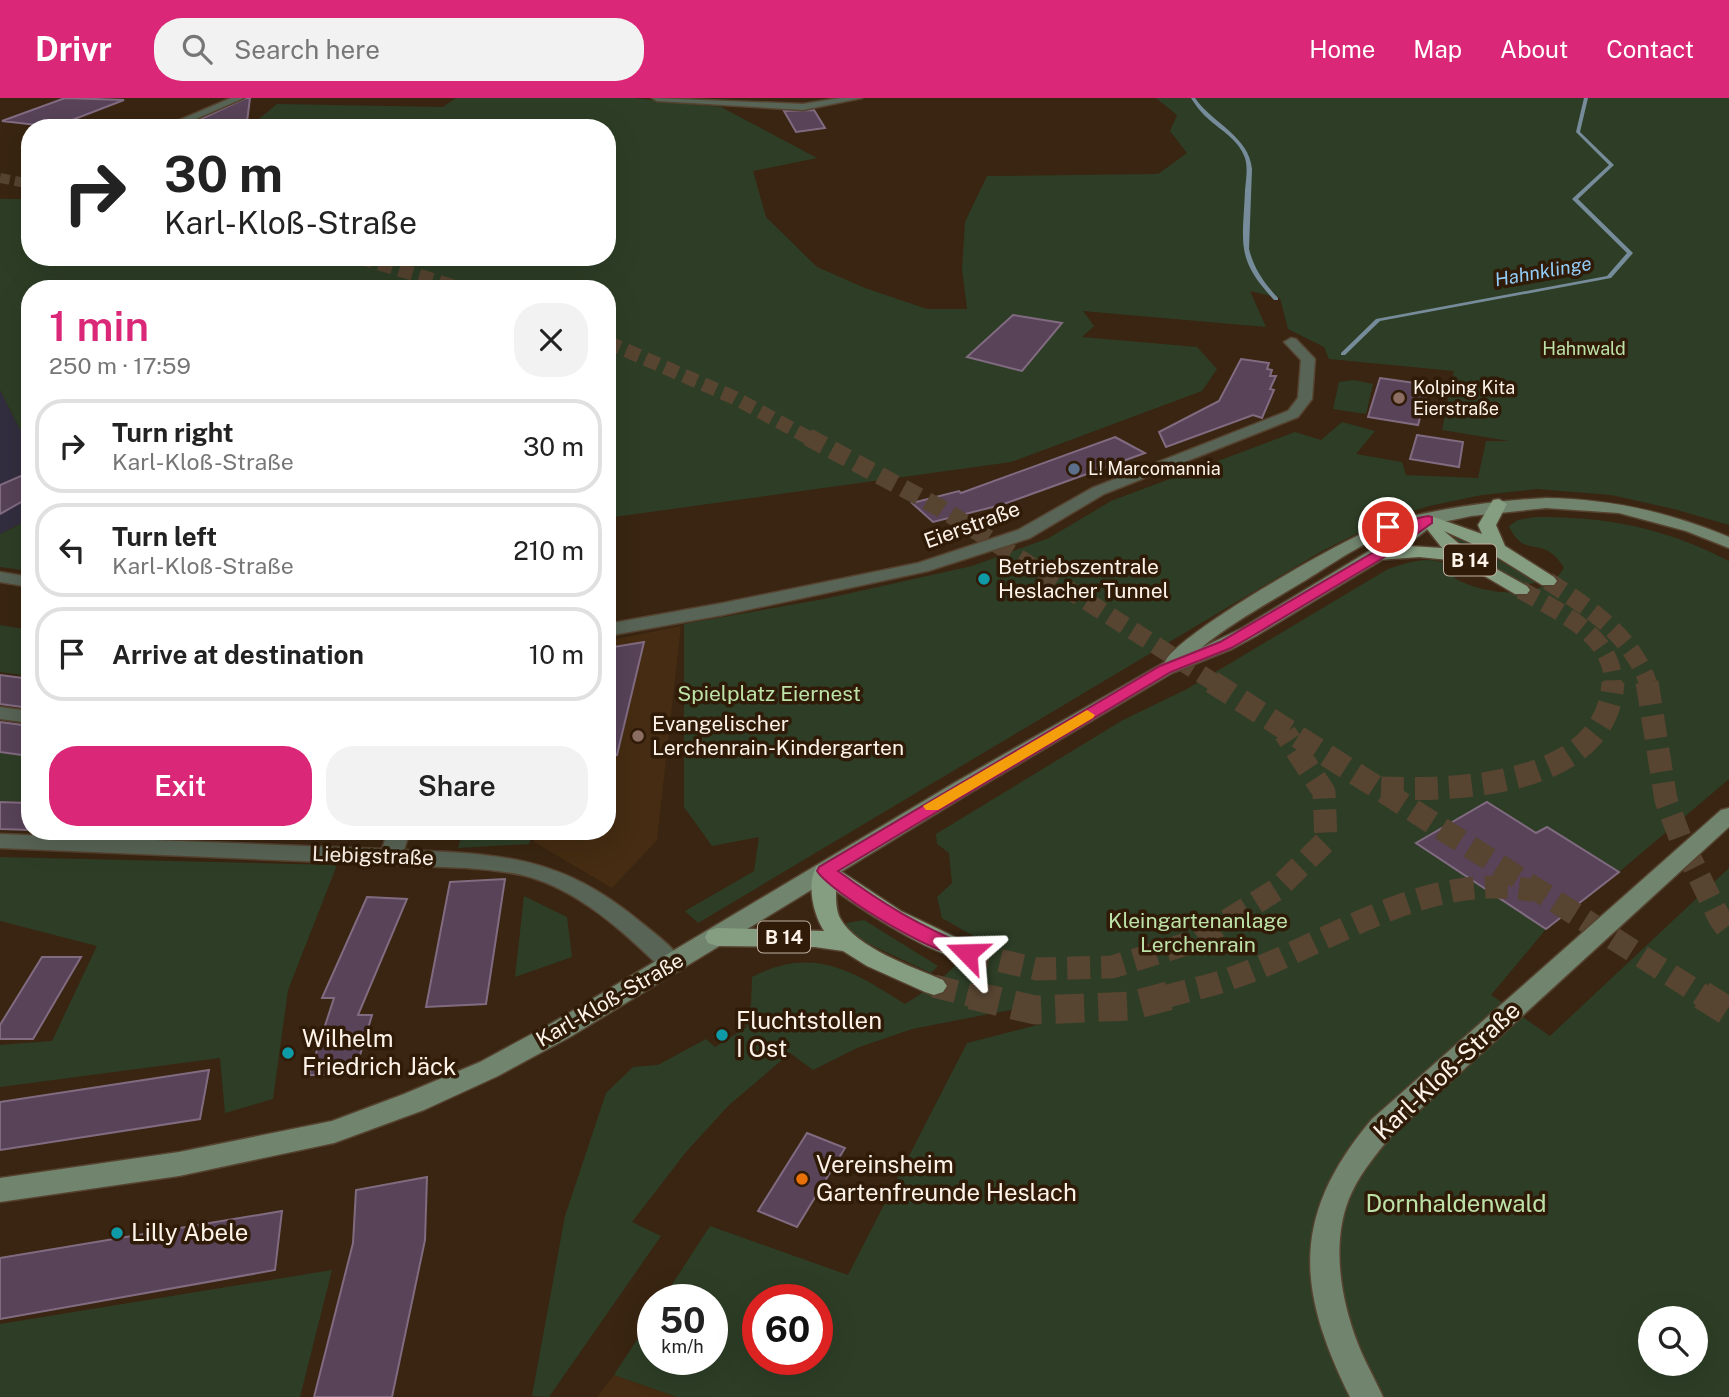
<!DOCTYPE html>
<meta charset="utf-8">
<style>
:root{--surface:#fff;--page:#f2f2f2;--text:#222;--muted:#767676;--line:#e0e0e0;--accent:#db2777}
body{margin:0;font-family:"Public Sans",sans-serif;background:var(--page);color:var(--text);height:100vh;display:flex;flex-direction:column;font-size:26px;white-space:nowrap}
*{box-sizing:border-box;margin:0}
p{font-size:23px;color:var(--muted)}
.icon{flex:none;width:38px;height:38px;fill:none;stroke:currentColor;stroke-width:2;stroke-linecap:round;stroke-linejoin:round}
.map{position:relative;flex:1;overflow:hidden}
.sheet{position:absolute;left:21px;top:182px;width:595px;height:560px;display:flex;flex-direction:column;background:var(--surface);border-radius:28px;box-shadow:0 7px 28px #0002}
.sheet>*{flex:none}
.top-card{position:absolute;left:21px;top:21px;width:595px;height:147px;border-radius:28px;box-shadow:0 7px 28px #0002;background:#fff;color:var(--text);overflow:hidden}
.fabs{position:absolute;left:1638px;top:1208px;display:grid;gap:14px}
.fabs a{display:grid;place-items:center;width:70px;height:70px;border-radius:50%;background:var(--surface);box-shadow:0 7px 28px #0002;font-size:35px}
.speed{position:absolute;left:637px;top:1186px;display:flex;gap:14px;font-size:35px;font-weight:700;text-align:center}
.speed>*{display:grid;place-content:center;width:91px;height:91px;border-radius:50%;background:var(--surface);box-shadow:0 7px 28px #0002;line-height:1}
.speed small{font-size:18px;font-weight:400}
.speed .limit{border:10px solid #d22;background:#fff;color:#111}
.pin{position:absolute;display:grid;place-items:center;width:60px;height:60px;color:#fff;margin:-30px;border:4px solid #fff;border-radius:50%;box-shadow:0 2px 7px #0007}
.me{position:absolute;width:77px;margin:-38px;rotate:292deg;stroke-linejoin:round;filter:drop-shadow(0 0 5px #0008)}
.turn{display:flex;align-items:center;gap:24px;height:147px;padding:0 28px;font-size:32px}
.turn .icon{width:91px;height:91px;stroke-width:2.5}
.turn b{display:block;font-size:49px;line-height:60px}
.round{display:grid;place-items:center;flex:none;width:74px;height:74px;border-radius:28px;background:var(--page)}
.overview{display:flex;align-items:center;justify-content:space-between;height:119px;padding:0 28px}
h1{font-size:42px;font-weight:600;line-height:52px;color:var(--accent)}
.primary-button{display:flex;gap:14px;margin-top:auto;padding:14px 28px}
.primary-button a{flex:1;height:80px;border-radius:28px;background:var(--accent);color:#fff;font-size:28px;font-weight:600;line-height:80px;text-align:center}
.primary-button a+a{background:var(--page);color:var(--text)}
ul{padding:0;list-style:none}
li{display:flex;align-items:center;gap:21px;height:94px;margin:0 14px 10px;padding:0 14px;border:4px solid var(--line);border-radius:28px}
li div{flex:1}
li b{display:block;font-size:26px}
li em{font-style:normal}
header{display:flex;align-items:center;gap:42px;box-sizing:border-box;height:98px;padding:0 35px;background:var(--accent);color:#fff}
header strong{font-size:33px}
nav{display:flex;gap:38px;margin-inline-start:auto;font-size:24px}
.search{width:490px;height:63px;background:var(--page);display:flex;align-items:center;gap:18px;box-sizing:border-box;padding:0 24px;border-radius:28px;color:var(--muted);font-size:26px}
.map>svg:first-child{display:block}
</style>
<header>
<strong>Drivr</strong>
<div class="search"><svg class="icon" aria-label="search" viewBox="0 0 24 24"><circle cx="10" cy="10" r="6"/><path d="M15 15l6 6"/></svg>Search here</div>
<nav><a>Home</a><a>Map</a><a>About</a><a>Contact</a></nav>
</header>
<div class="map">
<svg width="1729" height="1299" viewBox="0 0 1729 1299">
<rect width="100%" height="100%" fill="#392511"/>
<path fill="#452c12" d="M681,528L657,742L612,790L534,744L537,733H607V543Z
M614,1277L677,1299H597Z"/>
<path fill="#332e3f" d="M0,292L30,351V421L0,436Z"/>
<path fill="#2e3e26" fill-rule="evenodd" d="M456,0H633L721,9L817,60L753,73L766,119L817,169L865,190L927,211H967L962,171L965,124L987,78L1158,76L1187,55L1170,33L1177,17L1156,0H1729V427L1674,411L1611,397L1537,391L1482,397L1429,408L1384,422L1322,453L698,825L685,813L754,773L759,739L712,748L684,709V526L824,501L972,468L1049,440L1111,403L1295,334L1321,342L1342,324L1375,333L1356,356L1402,364L1406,377L1478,380L1486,343H1509L1442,332L1454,273L1329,261L1324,249L1288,231L1280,200L1250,193L1266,229L1083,213L1094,228L1082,239L1197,249L1217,271L1202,293L1011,364L607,420V191H30V351L0,292V101H30V159H607V30H248L277,6L443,9Z
M1354,282L1373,286L1366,316L1333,311L1339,284Z
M1535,419C1609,419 1662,429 1729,463V681L1619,774L1547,729L1536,735L1487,705L1417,745L1546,831L1491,897L1550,938L1729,770V1299H677L614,1277L653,1217V1262H712V1202H662L710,1128L848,1177L967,945L1041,926L1020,910L912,931L857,950L813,972L790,955L728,1008L686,1054L632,1124L661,1138L549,1299L532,1298L565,1118L606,995L633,969L658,967L706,941L715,949L747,929L739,921L751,908L752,879C813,847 853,873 905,906C933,889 960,869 975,839L942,820L937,799L952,785L949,755L937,746L936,736L1123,622L1187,591L1388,471C1420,461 1429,457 1460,471L1454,480C1484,497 1543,505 1564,470C1544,435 1524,463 1509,428L1518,422ZM758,1202H817V1262H758ZM1650,1220H1696V1265H1650Z
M30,421V473L0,469V436Z
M1458,439L1537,484L1526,487L1470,456L1453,441Z
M0,527L30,532V578L0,574Z
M0,655L30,658V704L0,703Z
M463,733H533L529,746L458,750Z
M0,759L337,767L288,892L273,1001L225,1015L220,960L0,989V947L52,943L97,848L0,823Z
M524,798L567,819L572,859L515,879Z
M864,822L938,868L931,875L858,841L847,832V825Z
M332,1172L300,1299H0V1226Z"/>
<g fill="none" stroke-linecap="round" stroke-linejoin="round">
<path fill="#778c9b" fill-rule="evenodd" d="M1191,0H1195C1212,25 1249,38 1252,71L1249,151C1254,171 1264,185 1278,200V202H1274C1235,160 1243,146 1245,92C1246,82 1248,70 1245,60C1238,40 1218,31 1204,17C1199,12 1195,6 1191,0Z
M1584,0H1588L1580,34L1614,67L1578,101L1633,155L1611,180L1380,223L1345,257H1341V255L1376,221L1607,178L1627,155L1572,101L1609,67L1576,34Z"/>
</g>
<path fill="#584359" stroke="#816b81" stroke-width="2" d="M65,0L124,2L54,29L2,23Z
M246,0H250L247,24L216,27V30H189L190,26Z
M814,12L825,30L796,34L784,13Z
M1013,217L1062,225L1022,273L967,259Z
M1241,261L1269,265L1267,271L1272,272L1270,278H1276L1270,291L1274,292L1262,320L1253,317L1166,349L1159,334L1219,303Z
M1380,280L1429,287L1418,327L1368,319Z
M1417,337L1463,344L1459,369L1410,361Z
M1115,339L1145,355L1001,407L933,424L912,405L959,393L961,395Z
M30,374V399L0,416V387Z
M644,544L617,657L607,655V550Z
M0,577L30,581V610L0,606Z
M0,624L30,628V658L0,654Z
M0,704L30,705V732L0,731Z
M1487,704L1536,735L1547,729L1619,774L1546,831L1416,745Z
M505,781L486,906L426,909L450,784Z
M367,799L407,801L358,917H372L354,977H309L334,900H322Z
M42,859H81L33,941H0V927Z
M209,972L200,1021L0,1052V1004Z
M807,1035L845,1050L797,1129L758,1113Z
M427,1079L425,1142L392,1299H314L353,1145L356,1092Z
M282,1113L275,1172L0,1221V1160Z"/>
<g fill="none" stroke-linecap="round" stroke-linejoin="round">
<path stroke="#574431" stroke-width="10" stroke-dasharray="10 5" stroke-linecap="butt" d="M0,80L30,86"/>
<path stroke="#574431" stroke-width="14" stroke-dasharray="14 7" stroke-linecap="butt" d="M359,159L462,191
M607,244L735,300L811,341"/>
<path stroke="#574431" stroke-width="18" stroke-dasharray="18 9" stroke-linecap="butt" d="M808,339L942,411L1215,585
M1548,483C1589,510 1631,537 1648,585
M1521,492C1557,513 1614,537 1613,585"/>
<path stroke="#574431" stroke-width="23" stroke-dasharray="23 11" stroke-linecap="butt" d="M1212,584L1705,899
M1647,584L1666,702L1681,742L1720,821L1729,833
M1381,690C1458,693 1608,688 1613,584
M967,855L1037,871L1112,869L1193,844L1276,792L1326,743L1324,694L1285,635
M934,888L978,899
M1165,899C1188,892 1211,888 1232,880C1330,846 1426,771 1534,793"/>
<path stroke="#574431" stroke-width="29" stroke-dasharray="29 14" stroke-linecap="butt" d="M971,897L1035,912L1131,908L1172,897
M1702,897L1729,914"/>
<defs>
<path id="street" d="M231,0H244L175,30H161Z
M652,0L803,6L840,0H862L803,12L657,3Z
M1291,240L1296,241L1315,261L1312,301L1298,319L1104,396L1030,440L928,473L723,517L607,538V526L723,505L918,465L1018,432L1092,390L1288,313L1298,300L1301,262L1284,244Z
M0,474L30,479V489L0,484Z
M0,609L30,613V625L0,621Z
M388,733H410L404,752C501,756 560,758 638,822C654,835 674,849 684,866L681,872L672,875L663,872C625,835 579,792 526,778C507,773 487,772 467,770L0,750V736L382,751Z"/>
<path id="secondary" d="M1546,400C1611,401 1669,414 1729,439V450L1686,433L1619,415L1546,410L1471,418L1434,426L1410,445L1256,538L1232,551L1172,575L970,695L570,939L498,978L424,1012L334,1045L179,1078L0,1104V1080L179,1054L332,1023L404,996L480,964L552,925L954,685L1165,564C1175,537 1354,434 1389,424C1439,410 1494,403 1546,400ZM1407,430L1242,530L1201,550C1233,524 1270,504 1306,482C1337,463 1371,438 1407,430Z
M1729,710V729L1392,1037C1377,1055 1362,1073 1352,1094C1330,1140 1340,1200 1358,1246C1365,1264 1375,1281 1383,1299H1350C1296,1190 1291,1117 1372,1021L1721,712Z"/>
<path id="primary" d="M1499,401L1507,406L1496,427L1505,448L1554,479L1557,483L1554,487H1542L1484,451L1444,433L1475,459L1527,488L1530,492L1527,496H1515L1459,463L1419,459L1378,462L1369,457L1372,453L1409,448L1442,450L1420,422L1428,417L1482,436L1478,427L1493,402Z
M825,765L833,768L901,813L976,849L979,855L976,861C948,869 861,811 836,793C836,802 836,812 840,820C856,850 913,869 943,882L947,888L943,894L934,897L925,894L867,868L843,853L815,849L717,848L708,845L705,839L708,833L717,830L824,833C813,816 806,785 817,768Z"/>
</defs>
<use href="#street" stroke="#55422f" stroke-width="3"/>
<use href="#secondary" stroke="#55422f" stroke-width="3"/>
<use href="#primary" stroke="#55422f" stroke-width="3"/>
<use href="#street" fill="#586456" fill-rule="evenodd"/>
<use href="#secondary" fill="#71846e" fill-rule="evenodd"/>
<use href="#primary" fill="#859d81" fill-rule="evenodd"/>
</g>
<path fill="#db2777" stroke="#8e194d" stroke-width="2" d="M1428,418L1432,419V425L1383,460L1254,537L1231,550L1171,574L838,773C884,807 921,829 973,850L976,855L973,859C948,867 832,796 817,773L819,769L1160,568L1220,544L1374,454L1409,429L1388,433L1382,429L1384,427Z"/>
<path fill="#f59e0b" d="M1087,612L1095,617L1093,620L938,712H926L923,708Z"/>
<g fill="#8d6e63" stroke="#2f1b07" stroke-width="2.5">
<circle cx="1399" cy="300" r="7"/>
<circle cx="638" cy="638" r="7"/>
</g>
<circle fill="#5c6f8a" stroke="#2f1b07" stroke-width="2.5" cx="1074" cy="371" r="7"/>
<g fill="#0f9aa8" stroke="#2f1b07" stroke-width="2.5">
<circle cx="984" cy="481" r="7"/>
<circle cx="722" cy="937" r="7"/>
<circle cx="288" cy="955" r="7"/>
<circle cx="117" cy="1135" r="7"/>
</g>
<circle fill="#e8710a" stroke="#2f1b07" stroke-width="2.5" cx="802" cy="1081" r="7"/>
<g text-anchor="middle" stroke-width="7" stroke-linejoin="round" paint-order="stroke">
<g font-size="18" fill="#bce2a8" stroke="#2f1b07">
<text x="1584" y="257">Hahnwald</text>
</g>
<g font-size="18" fill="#fef3e9" stroke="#2f1b07" text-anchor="start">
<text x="1413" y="296">Kolping Kita<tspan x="1413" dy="21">Eierstraße</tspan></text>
<text x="1088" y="377">L! Marcomannia</text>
</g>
<g font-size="19" font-style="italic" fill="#92cdfa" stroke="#2f1b07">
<text transform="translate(1543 173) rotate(-10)" y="7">Hahnklinge</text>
</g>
<g fill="#2f1b07" stroke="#c0b2a5" stroke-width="2">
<rect x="1444" y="446.5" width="52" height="31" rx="5"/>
<rect x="758" y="823.5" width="52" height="31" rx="5"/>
</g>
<g font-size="19" font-weight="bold" fill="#fef3e9">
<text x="1470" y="469">B 14</text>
<text x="784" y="846">B 14</text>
</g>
<g font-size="21" fill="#fef3e9" stroke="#2f1b07">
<text transform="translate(972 427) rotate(-20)" y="7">Eierstraße</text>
<text transform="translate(373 758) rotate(2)" y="7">Liebigstraße</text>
<text transform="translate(610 902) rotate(-30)" y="7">Karl-Kloß-Straße</text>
</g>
<g font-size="21" fill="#fef3e9" stroke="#2f1b07" text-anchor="start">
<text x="998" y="476">Betriebszentrale<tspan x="998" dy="24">Heslacher Tunnel</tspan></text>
<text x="652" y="633">Evangelischer<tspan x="652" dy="24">Lerchenrain-Kindergarten</tspan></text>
</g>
<g font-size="21" fill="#bce2a8" stroke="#2f1b07">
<text x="769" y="603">Spielplatz Eiernest</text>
<text x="1198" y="830">Kleingartenanlage<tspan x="1198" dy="24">Lerchenrain</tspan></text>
</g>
<g font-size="24" fill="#fef3e9" stroke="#2f1b07" text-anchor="start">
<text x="736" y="931">Fluchtstollen<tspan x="736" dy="28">I Ost</tspan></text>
<text x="302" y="949">Wilhelm<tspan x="302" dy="28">Friedrich Jäck</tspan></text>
<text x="816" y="1075">Vereinsheim<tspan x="816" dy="28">Gartenfreunde Heslach</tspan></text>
<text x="131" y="1143">Lilly Abele</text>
</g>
<g font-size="24" fill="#fef3e9" stroke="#2f1b07">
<text transform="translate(1447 973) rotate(-43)" y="8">Karl-Kloß-Straße</text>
</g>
<g font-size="24" fill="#bce2a8" stroke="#2f1b07">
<text x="1456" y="1114">Dornhaldenwald</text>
</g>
</g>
</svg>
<div class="fabs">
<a><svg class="icon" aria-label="search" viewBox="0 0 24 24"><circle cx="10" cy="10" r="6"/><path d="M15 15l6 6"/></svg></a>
</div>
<div class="speed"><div>50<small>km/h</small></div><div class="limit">60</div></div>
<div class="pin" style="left:1388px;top:429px;background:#d93025"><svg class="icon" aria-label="arrive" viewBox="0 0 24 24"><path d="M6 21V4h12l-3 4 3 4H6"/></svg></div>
<svg class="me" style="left:967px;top:855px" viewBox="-20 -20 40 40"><path d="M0-17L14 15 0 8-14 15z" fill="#db2777" stroke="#fff" stroke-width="4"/></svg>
<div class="top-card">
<div class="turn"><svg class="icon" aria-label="right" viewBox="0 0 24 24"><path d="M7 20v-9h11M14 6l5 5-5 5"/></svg><div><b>30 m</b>Karl-Kloß-Straße</div></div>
</div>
<section class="sheet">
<div class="overview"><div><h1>1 min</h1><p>250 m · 17:59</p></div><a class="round"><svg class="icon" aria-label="close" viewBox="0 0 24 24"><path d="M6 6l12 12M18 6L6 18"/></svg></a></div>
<ul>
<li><svg class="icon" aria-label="right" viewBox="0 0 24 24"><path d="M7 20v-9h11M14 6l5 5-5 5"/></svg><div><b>Turn right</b><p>Karl-Kloß-Straße</p></div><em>30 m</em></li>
<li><svg class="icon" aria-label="left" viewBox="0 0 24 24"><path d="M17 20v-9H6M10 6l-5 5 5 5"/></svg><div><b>Turn left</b><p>Karl-Kloß-Straße</p></div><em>210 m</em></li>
<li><svg class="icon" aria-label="arrive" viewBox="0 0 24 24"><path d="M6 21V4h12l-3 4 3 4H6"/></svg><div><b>Arrive at destination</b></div><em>10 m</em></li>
</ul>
<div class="primary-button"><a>Exit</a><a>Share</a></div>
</section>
</div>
